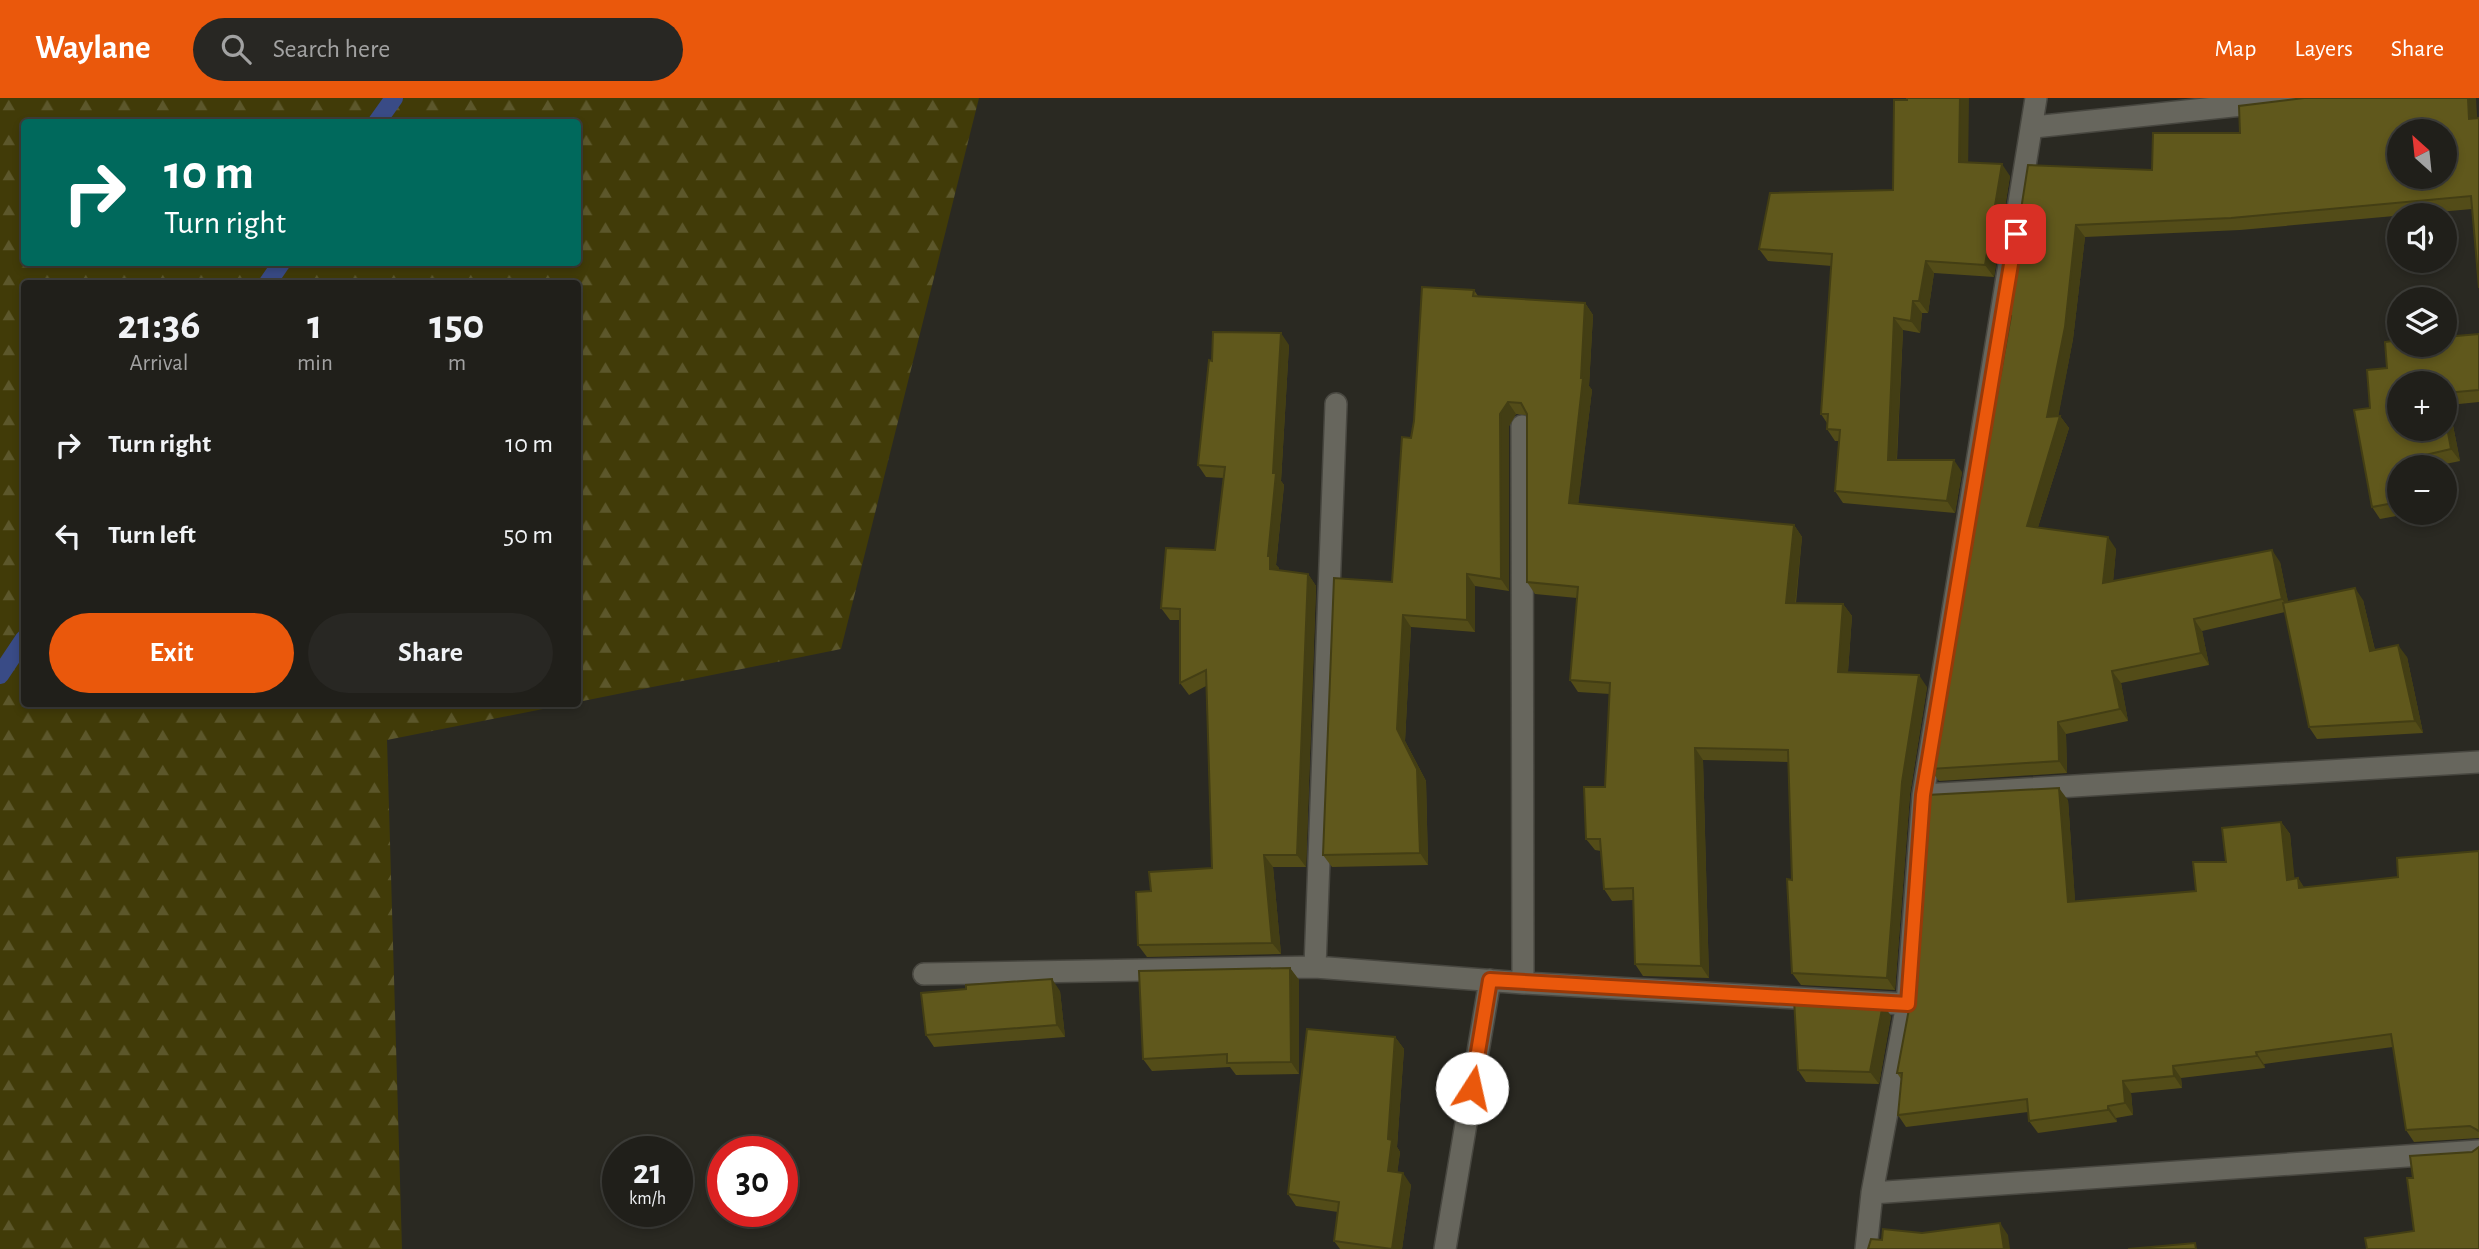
<!DOCTYPE html>
<meta charset="utf-8">
<style>
:root{--surface:#201f1a;--page:#282723;--text:#f1f3f6;--muted:#a2a2a2;--line:#3d3d39;--accent:#ea580c}
body{margin:0;font-family:"Alegreya Sans",sans-serif;background:var(--page);color:var(--text);height:100vh;display:flex;flex-direction:column;font-size:26px;white-space:nowrap}
*{box-sizing:border-box;margin:0}
p{font-size:23px;color:var(--muted)}
.icon{flex:none;width:38px;height:38px;fill:none;stroke:currentColor;stroke-width:2;stroke-linecap:round;stroke-linejoin:round}
.map{position:relative;flex:1;overflow:hidden}
.side{position:absolute;left:21px;top:182px;width:560px;height:427px;display:flex;flex-direction:column;background:var(--surface);border-radius:7px;box-shadow:0 4px 10px #0003,0 0 0 2px var(--line)}
.side>*{flex:none}
.top-card{position:absolute;left:21px;top:21px;width:560px;height:147px;border-radius:7px;box-shadow:0 4px 10px #0003,0 0 0 2px var(--line);background:#00695c;color:#fff;overflow:hidden}
.needle{width:46px;rotate:333deg}
.controls{position:absolute;left:2387px;top:21px;display:grid;gap:14px}
.controls a{display:grid;place-items:center;width:70px;height:70px;border-radius:50%;background:var(--surface);box-shadow:0 4px 10px #0003,0 0 0 2px var(--line);font-size:35px}
.speed{position:absolute;left:602px;top:1038px;display:flex;gap:14px;font-size:35px;font-weight:700;text-align:center}
.speed>*{display:grid;place-content:center;width:91px;height:91px;border-radius:50%;background:var(--surface);box-shadow:0 4px 10px #0003,0 0 0 2px var(--line);line-height:1}
.speed small{font-size:18px;font-weight:400}
.speed .limit{border:10px solid #d22;background:#fff;color:#111}
.pin{position:absolute;display:grid;place-items:center;width:60px;height:60px;color:#fff;margin:-30px;border-radius:14px;box-shadow:0 4px 10px #0006}
.me{position:absolute;width:77px;margin:-38px;rotate:10deg;stroke-linejoin:round;filter:drop-shadow(0 0 5px #0008)}
.turn{display:flex;align-items:center;gap:24px;height:147px;padding:0 28px;font-size:32px}
.turn .icon{width:91px;height:91px;stroke-width:2.5}
.turn b{display:block;font-size:49px;line-height:60px}
.eta{display:flex;justify-content:space-evenly;align-items:center;height:119px;text-align:center}
.eta b{font-size:42px;font-weight:700;line-height:49px}
.button{display:flex;gap:14px;margin-top:auto;padding:14px 28px}
.button a{flex:1;height:80px;border-radius:42px;background:var(--accent);color:#fff;font-size:28px;font-weight:700;line-height:80px;text-align:center}
.button a+a{background:var(--page);color:var(--text)}
ul{padding:0;list-style:none}
li{display:flex;align-items:center;gap:21px;height:91px;padding:0 28px}
li div{flex:1}
li b{display:block;font-size:26px}
li em{font-style:normal}
header{display:flex;align-items:center;gap:42px;box-sizing:border-box;height:98px;padding:0 35px;background:var(--accent);color:#fff}
header strong{font-size:33px}
nav{display:flex;gap:38px;margin-inline-start:auto;font-size:24px}
.search{width:490px;height:63px;background:var(--page);display:flex;align-items:center;gap:18px;box-sizing:border-box;padding:0 24px;border-radius:38px;color:var(--muted);font-size:26px}
.map>svg:first-child{display:block}
</style>
<header>
<strong>Waylane</strong>
<div class="search"><svg class="icon" aria-label="search" viewBox="0 0 24 24"><circle cx="10" cy="10" r="6"/><path d="M15 15l6 6"/></svg>Search here</div>
<nav><a>Map</a><a>Layers</a><a>Share</a></nav>
</header>
<div class="map">
<svg width="2479" height="1151" viewBox="0 0 2479 1151">
<defs>
<pattern id="forest-firs" width="22" height="20" patternUnits="userSpaceOnUse" patternTransform="scale(1.75)"><rect width="22" height="20" fill="#413b08"/><path d="M5 1l3.5 6h-7zM16 11l3.5 6h-7z" fill="#5c572b"/></pattern>
</defs>
<rect width="100%" height="100%" fill="#2a2922"/>
<path fill="url(#forest-firs)" fill-rule="evenodd" d="M0,0H979L841,551L578,604V186H24V606H568L387,642L402,1151H0ZM24,24H578V164H24Z"/>
<g fill="none" stroke-linecap="round" stroke-linejoin="round">
<path stroke="#394b86" stroke-width="18" d="M377,24L394,0
M267,186L282,164
M0,577L24,541"/>
<defs>
<path id="minor" d="M2034,29L2309,0
M1522,328L1523,885
M1923,697L2479,664
M1315,869L1336,306
M924,876L1315,869L1523,885L1907,906
M1872,1095L2479,1053
M1445,1151L1490,882
M1866,1151L1872,1095L1907,906L1923,697L2036,0"/>
</defs>
<use href="#minor" stroke="#484740" stroke-width="24"/>
<use href="#minor" stroke="#67665d" stroke-width="21"/>
</g>
<path fill="#534c18" fill-rule="evenodd" d="M2476,0L2472,111L2240,132L2085,139L2073,241L2058,318H2060L2069,330L2038,429L2116,451L2113,483L2280,464L2288,504L2363,502L2375,552L2407,559L2423,635L2317,641L2309,629L2285,514L2202,533L2209,567L2121,585L2128,623L2066,636L2067,675L1939,683L1930,671L2010,221L2008,217L2012,169L2152,72L2240,35Z
M1968,65L2010,78L1994,179L1934,175L1928,215H1922L1920,235L1903,232L1897,362L1962,374L1955,415L1843,405L1835,393L1839,343H1835L1827,331V325L1821,316L1832,168L1768,163L1759,151L1893,92Z
M1474,192L1478,198L1585,205L1593,217L1589,288L1592,292L1578,406L1794,427L1802,439L1796,505L1843,506L1852,518L1848,574L1927,589L1910,696L1895,892L1801,887L1792,875V782L1788,664L1703,662L1709,880L1643,878L1635,866L1633,802L1612,803L1604,791L1601,753L1595,752L1586,741L1605,689L1610,596L1578,594L1570,582L1577,500L1535,496L1527,484V317L1516,316L1509,328V493L1475,488V534L1411,529L1405,643L1426,683L1428,767L1332,769L1323,757L1392,484L1414,323Z
M2479,236V304L2449,307L2460,363L2431,369H2399V415H2413L2380,421L2372,409L2370,310L2387,270ZM2445,285V331H2399Z
M1289,247L1281,383L1284,387L1276,467L1279,470V472L1308,476L1316,488L1306,769H1273L1281,856L1147,859L1138,847L1151,793L1212,770L1206,588L1189,597L1180,585V522H1170L1161,510L1215,452L1224,380L1206,379L1198,367L1212,263Z
M2068,702L2075,804L2196,793L2226,764L2281,724L2290,736L2294,781L2298,780L2304,790L2398,779L2479,753V1040L2414,1044L2406,1032L2393,949L2264,966L2265,970L2181,980L2182,990L2131,995L2133,1017L2116,1020L2117,1024L2038,1035L2029,1023L2028,1014L1906,1029L1898,1017L1901,981L1897,975Z
M1290,870L1299,882V976L1236,977L1230,969L1152,973L1143,961Z
M1060,893L1065,939L934,949L926,937Z
M1891,918L1879,986L1806,984L1798,972Z
M1395,939L1404,951L1397,1049L1400,1054L1397,1075L1411,1087L1402,1151H1340L1334,1143L1338,1114L1296,1108L1288,1096Z"/>
<path fill="#433e14" d="M1960,0H1969L1968,76L1959,64Z
M2468,0H2476L2478,33L2469,21Z
M2002,66L2010,78L1994,179L1985,167Z
M2076,127L2085,139L2073,241L2056,331L2047,319Z
M1926,163L1934,175L1928,215L1919,203Z
M1913,203L1922,215L1920,235L1911,223Z
M1585,205L1593,217L1589,288L1592,292L1577,417L1569,405L1581,280Z
M1894,220L1903,232L1896,374L1888,362Z
M1281,235L1289,247L1281,383L1284,387L1276,467L1279,470L1278,483L1270,471L1268,458Z
M2445,302L2449,307L2460,363L2451,351L2445,318Z
M1508,304L1516,316L1509,328V493L1501,481L1500,316Z
M2060,318L2069,330L2035,439L2027,428Z
M1954,362L1962,374L1955,415L1947,403Z
M1794,427L1802,439L1794,517L1786,505Z
M2108,439L2116,451L2112,497L2103,485Z
M2272,452L2280,464L2290,513L2282,501Z
M1308,476L1316,488L1306,769L1297,757Z
M1467,476L1475,488V534L1467,522Z
M2355,490L2363,502L2378,565L2370,553Z
M1843,506L1852,518L1847,586L1838,574Z
M1403,517L1411,529L1405,643L1426,683L1428,767L1420,755L1397,631Z
M2194,521L2202,533L2209,567L2201,555Z
M2398,547L2407,559L2423,635L2415,623Z
M2112,573L2121,585L2128,623L2120,611Z
M1919,577L1927,589L1910,696L1895,892L1887,880L1902,684Z
M2058,624L2066,636L2067,675L2059,663Z
M1695,650L1703,662L1709,880L1701,868Z
M2059,690L2068,702L2076,816L2068,804Z
M2281,724L2290,736L2296,794L2287,782Z
M1264,757L1273,769L1281,856L1272,845Z
M2298,780L2306,792L2299,790Z
M1290,870L1299,882V976L1291,964Z
M1052,881L1060,893L1065,939L1057,927Z
M1883,906L1891,918L1879,986L1870,974Z
M1395,939L1404,951L1397,1049L1400,1054L1396,1085L1388,1073V1041Z
M2256,954L2264,966L2265,970L2257,958Z
M2173,968L2181,980L2182,990L2174,978Z
M2123,983L2131,995L2133,1017L2125,1005Z
M2108,1008L2116,1020L2117,1024L2108,1012Z
M1403,1075L1411,1087L1402,1151H1392Z
M2000,1125L2008,1137L2010,1151H2004Z"/>
<path fill="#60581c" stroke="#433e14" stroke-width="2" fill-rule="evenodd" d="M1907,0H1960L1959,64L2002,66L1985,167L1926,163L1919,203H1913L1911,223L1894,220L1888,362H1954L1947,403L1835,393L1840,332L1827,331L1828,316H1821L1832,156L1759,151L1770,95L1893,92L1894,2H1907Z
M2304,0H2468L2469,21L2479,20V190L2471,98L2231,120L2076,127L2065,229L2047,319L2060,318L2027,428L2108,439L2103,485L2272,452L2282,501L2194,521L2201,555L2112,573L2120,611L2058,624L2059,663L1930,671L1982,350L1987,351L2011,218L2008,217L2012,169L2028,67L2152,72L2153,35H2240L2239,8ZM2399,33H2445V79H2399Z
M1422,189L1474,192L1473,198L1585,205L1581,280H1583L1569,405L1794,427L1786,505L1843,506L1838,574L1919,577L1902,684L1887,880L1792,875L1787,781L1792,782L1788,652L1695,650L1701,868L1635,866L1633,790L1604,791L1600,741H1586L1584,689H1605L1610,585L1570,582L1578,489L1527,484V316L1521,305L1508,304L1500,316L1501,481L1467,476V522L1403,517L1397,631L1417,671L1420,755L1323,757L1334,480L1392,484L1402,339L1411,340L1414,323Z
M1213,234L1281,235L1273,375H1276L1268,458H1270V471L1308,476L1297,757H1264L1272,845L1138,847L1136,794L1151,793L1149,774L1212,770L1206,572L1180,585V511L1161,510L1166,450L1215,452L1225,369L1198,367L1209,262L1212,263Z
M2479,236V292L2445,295V285H2399V331H2445V318L2451,351L2408,361L2409,369H2399V404L2372,409L2354,312L2370,310L2367,272L2387,270L2385,244L2399,242V247H2445V239Z
M2355,490L2370,553L2398,547L2415,623L2309,629L2283,505Z
M2059,690L2068,804L2196,793L2193,764H2226L2222,730L2281,724L2287,782L2298,780L2299,790L2398,779L2397,760L2479,753V1033L2470,1028L2406,1032L2391,936L2256,954L2257,958L2173,968L2174,978L2123,983L2125,1005L2108,1008V1012L2029,1023L2027,1001L1898,1017L1902,975H1897L1912,895L1927,697Z
M1290,870L1291,964L1227,965V956L1143,961L1139,873Z
M1052,881L1057,927L926,937L921,895L966,891V887Z
M1794,901L1883,906L1870,974L1798,972Z
M1307,931L1395,939L1388,1041L1392,1042L1388,1073L1403,1075L1392,1151L1334,1143L1339,1104L1288,1096Z
M2479,1049V1151H2367L2365,1140L2414,1133L2407,1080H2413L2410,1058L2472,1054Z
M2000,1125L2004,1151H1868L1871,1141L1882,1142L1883,1131L1922,1135Z
M2195,1145L2196,1151H2128Z"/>
<g fill="none" stroke-linecap="round" stroke-linejoin="round">
<defs>
<path id="route" d="M1472,990L1490,882L1908,906L1923,697L2016,136"/>
</defs>
<use href="#route" stroke="#983908" stroke-width="18"/>
<use href="#route" stroke="#ea580c" stroke-width="12"/>
</g>
</svg>
<div class="controls">
<a><svg class="needle" viewBox="-14 -14 28 28"><path d="M0-13l5 13h-10z" fill="#e53935"/><path d="M0 13l5-13h-10z" fill="#a2a2a2"/></svg></a>
<a><svg class="icon" aria-label="sound" viewBox="0 0 24 24"><path d="M4 9h4l5-4v14l-5-4H4zM17 9q2 3 0 6"/></svg></a>
<a><svg class="icon" aria-label="layers" viewBox="0 0 24 24"><path d="M12 4l9 5-9 5-9-5zM3 14l9 5 9-5"/></svg></a>
<a>+</a>
<a>−</a>
</div>
<div class="speed"><div>21<small>km/h</small></div><div class="limit">30</div></div>
<div class="pin" style="left:2016px;top:136px;background:#d93025"><svg class="icon" aria-label="arrive" viewBox="0 0 24 24"><path d="M6 21V4h12l-3 4 3 4H6"/></svg></div>
<svg class="me" style="left:1472px;top:990px" viewBox="-20 -20 40 40"><circle r="19" fill="#fff"/><path d="M0-13L10 11 0 6-10 11z" fill="#ea580c"/></svg>
<div class="top-card">
<div class="turn"><svg class="icon" aria-label="right" viewBox="0 0 24 24"><path d="M7 20v-9h11M14 6l5 5-5 5"/></svg><div><b>10 m</b>Turn right</div></div>
</div>
<section class="side">
<div class="eta">
<div><b>21:36</b><p>Arrival</p></div>
<div><b>1</b><p>min</p></div>
<div><b>150</b><p>m</p></div>
</div>
<ul>
<li><svg class="icon" aria-label="right" viewBox="0 0 24 24"><path d="M7 20v-9h11M14 6l5 5-5 5"/></svg><div><b>Turn right</b></div><em>10 m</em></li>
<li><svg class="icon" aria-label="left" viewBox="0 0 24 24"><path d="M17 20v-9H6M10 6l-5 5 5 5"/></svg><div><b>Turn left</b></div><em>50 m</em></li>
</ul>
<div class="button"><a>Exit</a><a>Share</a></div>
</section>
</div>
